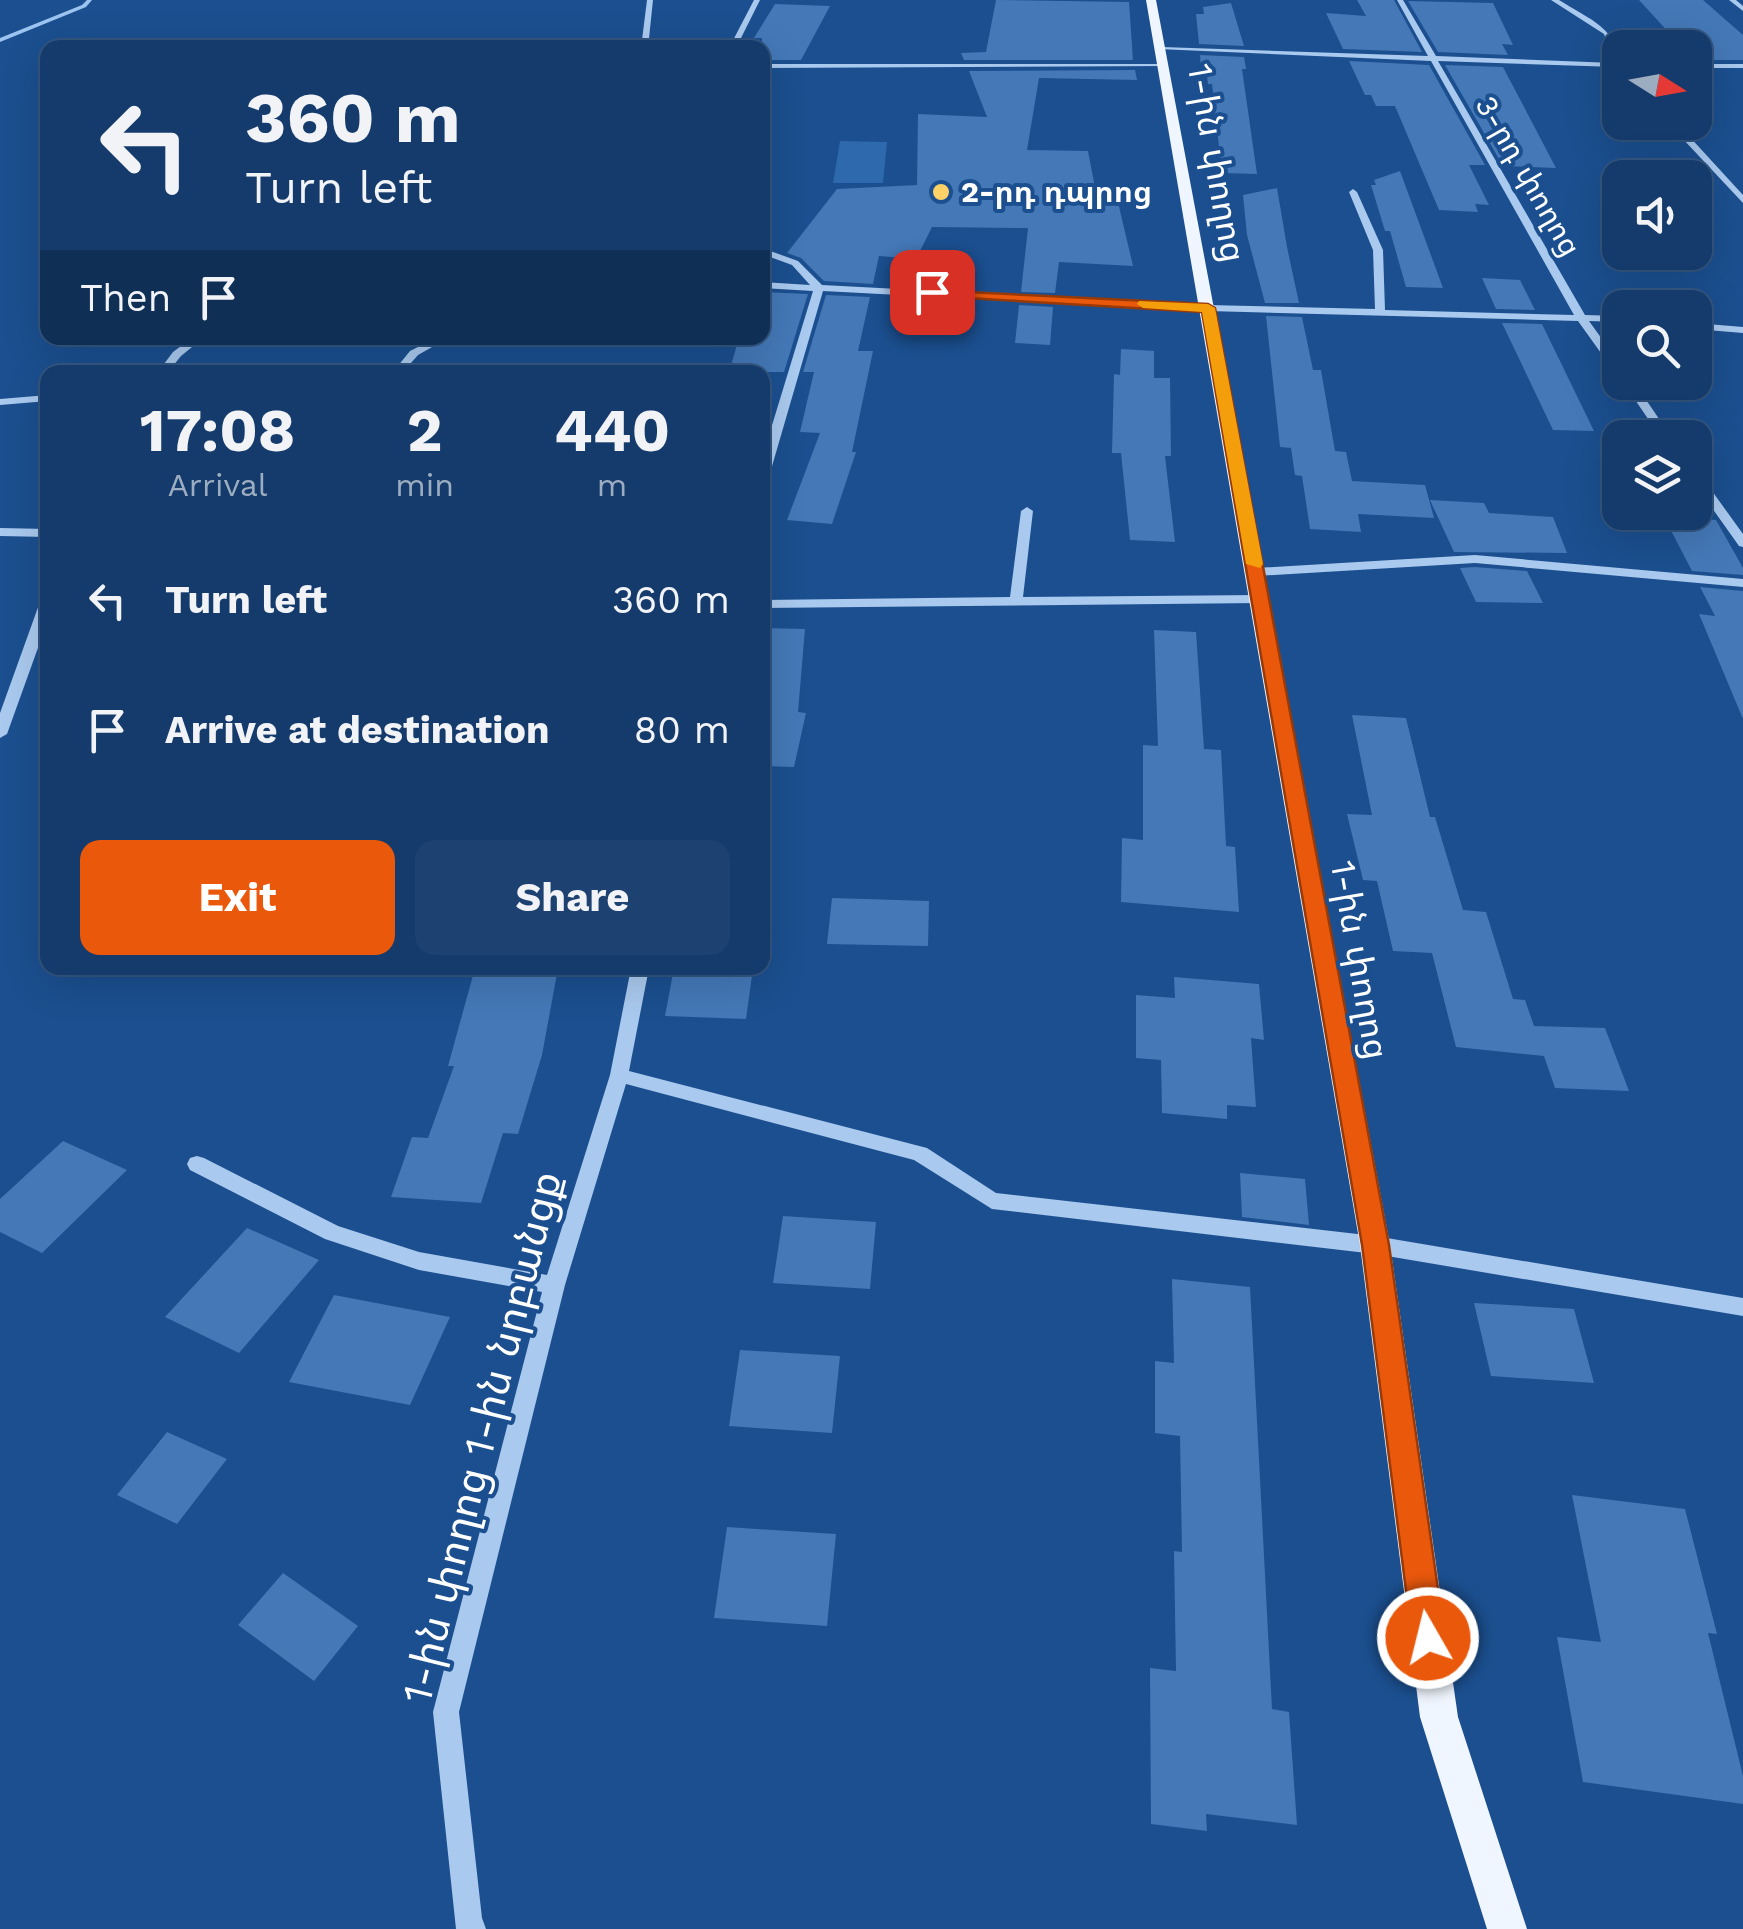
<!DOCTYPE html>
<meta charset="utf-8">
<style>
:root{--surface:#143b6b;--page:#1d4271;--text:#f1f3f6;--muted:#9dadc1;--line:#33557e;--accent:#ea580c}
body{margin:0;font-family:"Work Sans","Noto Sans Armenian",sans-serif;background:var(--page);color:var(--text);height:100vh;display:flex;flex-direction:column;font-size:38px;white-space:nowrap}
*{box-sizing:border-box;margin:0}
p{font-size:32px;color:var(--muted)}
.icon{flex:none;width:55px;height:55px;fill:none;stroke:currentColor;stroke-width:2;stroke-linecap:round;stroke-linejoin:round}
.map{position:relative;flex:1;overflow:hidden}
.panel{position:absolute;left:40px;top:365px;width:730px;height:610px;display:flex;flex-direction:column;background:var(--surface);border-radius:20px;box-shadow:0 10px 40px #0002,0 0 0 2px var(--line)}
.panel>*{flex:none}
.top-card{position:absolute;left:40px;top:40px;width:730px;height:305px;border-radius:20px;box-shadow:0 10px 40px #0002,0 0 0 2px var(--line);background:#143b6b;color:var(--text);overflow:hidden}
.needle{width:65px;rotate:101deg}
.tools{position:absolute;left:1602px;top:30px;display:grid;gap:20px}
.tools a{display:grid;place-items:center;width:110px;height:110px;border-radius:20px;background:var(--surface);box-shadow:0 10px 40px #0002,0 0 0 2px var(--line);font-size:50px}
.pin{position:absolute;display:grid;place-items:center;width:85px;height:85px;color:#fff;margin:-42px;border-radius:20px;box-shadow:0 5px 15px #0006}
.me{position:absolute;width:110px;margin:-55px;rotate:352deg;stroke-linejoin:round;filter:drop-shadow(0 0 8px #0008)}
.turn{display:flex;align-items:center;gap:35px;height:210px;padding:0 40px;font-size:45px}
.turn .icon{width:130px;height:130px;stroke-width:2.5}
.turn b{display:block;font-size:70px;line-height:85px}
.then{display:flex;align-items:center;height:95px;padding:0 40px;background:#0003;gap:20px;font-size:38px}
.eta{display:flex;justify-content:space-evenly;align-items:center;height:170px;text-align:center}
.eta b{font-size:60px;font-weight:700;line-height:70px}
.action{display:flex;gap:20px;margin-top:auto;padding:20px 40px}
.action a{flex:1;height:115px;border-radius:20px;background:var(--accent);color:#fff;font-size:40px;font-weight:700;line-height:115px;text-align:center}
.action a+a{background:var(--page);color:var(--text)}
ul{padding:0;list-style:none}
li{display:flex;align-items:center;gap:30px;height:130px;padding:0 40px}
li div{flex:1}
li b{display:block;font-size:38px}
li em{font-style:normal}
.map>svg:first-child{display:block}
</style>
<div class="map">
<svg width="1743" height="1929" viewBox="0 0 1743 1929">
<rect width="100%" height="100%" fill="#1b4f8f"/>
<path fill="#2e69ad" d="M840,141L887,142L883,183H833Z"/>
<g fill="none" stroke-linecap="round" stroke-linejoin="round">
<path fill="#9cc4f0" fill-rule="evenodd" d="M87,0H92L86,7L0,42V38L82,5Z"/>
</g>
<path fill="#4478b7" d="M996,0L1129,2L1133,60H964L961,53L986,52Z
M1357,0H1394L1422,52L1343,49L1326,13L1366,16Z
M1639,0H1703L1743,35V60H1695V48H1683Z
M1408,1L1493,3L1513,45L1502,44L1508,55L1438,52Z
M1231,3L1244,46L1199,44L1196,14H1204L1203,7Z
M775,4L830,6L801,60H762V38H754Z
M1200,55L1244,57L1246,69H1242L1257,174L1222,173L1212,84H1208L1206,68H1201Z
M1349,61L1429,65L1485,165H1469L1489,205L1475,204L1478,212L1439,210L1395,106H1376L1371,95H1365Z
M1445,65L1503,67L1556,168L1503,166Z
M1135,70L1137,80L1039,78L1027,150L1088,151L1097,198H1117L1133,266L1059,262L1055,293L1021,292L1028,228L932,227L916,259L879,256L873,284L824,281L801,258L787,253L837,189L917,185L918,114L987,117L969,71Z
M1400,171L1443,288L1406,287L1390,231H1385L1371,185H1376L1374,180Z
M1277,188L1287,247L1299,303H1265L1247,235L1243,195Z
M1482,278L1520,280L1535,310L1496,309Z
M762,292L808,294L784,372H729L739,338H762Z
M826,295L870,297L858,351H873L852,452H856L832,524L787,520L820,433L800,432L814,372H803Z
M1019,305L1053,307L1050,345L1015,343Z
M1266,316L1302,317L1313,370H1321L1335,451L1346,452L1352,481L1425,485L1434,518L1358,514L1361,532L1310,529L1302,476L1295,475L1291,448L1280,447Z
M1502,323L1542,324L1594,431L1553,430Z
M1121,349L1154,351V378H1170L1171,456H1165L1175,542L1130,540L1121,453H1112L1114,374L1120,375Z
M1430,500L1484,503L1489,513L1553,517L1567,553L1454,552Z
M1664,517L1716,520L1743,568V575L1692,571Z
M1475,567L1527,571L1543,603L1476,602L1460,568Z
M1700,587L1743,591V719L1699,614L1715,616Z
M762,628L805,629L798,712L806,713L794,767L762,766Z
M1154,630L1196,632L1204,749L1221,750L1226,846L1235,847L1239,912L1121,902L1122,838L1143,840V745L1158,746Z
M1352,715L1406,718L1430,817H1435L1463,910L1486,912L1513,999L1525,1000L1534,1026L1605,1028L1629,1091L1555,1088L1544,1056L1456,1047L1432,953L1393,951L1377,881L1363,880L1347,814L1372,815Z
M832,898L929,901L928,946L827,944Z
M475,968H558L542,1055L518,1134L503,1133L481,1203L391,1197L412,1137L428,1138L454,1066H448Z
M674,968H753L746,1019L665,1016Z
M1174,977L1259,984L1264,1040L1251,1038L1256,1107L1227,1105V1119L1162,1113L1161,1060L1136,1058V995L1175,998Z
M63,1141L127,1170L42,1253L0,1232V1199Z
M1240,1173L1305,1179L1309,1225L1242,1217Z
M783,1216L876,1222L870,1289L773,1283Z
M247,1228L319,1260L239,1353L165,1317Z
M1172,1279L1250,1287L1272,1709L1289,1712L1297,1825L1206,1814L1207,1831L1151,1824L1150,1668L1176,1671L1174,1551L1182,1552L1180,1436L1155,1433V1361L1174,1363Z
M334,1295L450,1317L410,1405L289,1382Z
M1474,1303L1574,1309L1594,1383L1491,1376Z
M740,1350L840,1356L832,1433L729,1426Z
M167,1432L227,1459L177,1524L117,1495Z
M1572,1495L1685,1509L1717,1634L1708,1633L1743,1776V1804L1583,1782L1557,1637L1601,1642Z
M727,1527L836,1534L827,1626L714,1618Z
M283,1573L358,1626L314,1681L238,1625Z"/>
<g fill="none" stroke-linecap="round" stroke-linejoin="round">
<path fill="#a9c9ee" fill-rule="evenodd" d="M647,0H653L648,48H641Z
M754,0H760L736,48H729Z
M1397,0H1403L1436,56L1614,63L1604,34L1551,0H1559C1590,20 1620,28 1620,70L1616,67L1438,61L1585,315L1620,316V322L1589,321L1620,364V375L1616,374L1578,321L1208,311L823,291L768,480L762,483V458L813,291L762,288V282L810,285L792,265L762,254V248L798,261L822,285L1208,305L1375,309L1373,250L1349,192L1353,189L1357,192L1383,250L1385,310L1574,315L1431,61L1158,49L1162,47L1428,56Z
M1729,0H1736L1743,6V11Z
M762,64H1162L1166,66L762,68Z
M1695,64H1743V68H1695Z
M1667,122H1676L1743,195V203Z
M1695,323L1743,327V333L1695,329Z
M192,338H203L181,356L168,372H158L173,352Z
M436,338H448L418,355L403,372H393L410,351Z
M1623,382H1634L1672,438H1661Z
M48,395V401L0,405V399Z
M1695,472L1699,473L1743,534V547L1739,546L1695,484Z
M1027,507L1033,511L1023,597L1260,595L1267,599L1260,603L762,608V600L1010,597L1021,511Z
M0,528L48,529V537L0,536Z
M1475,555L1743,579V587L1475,563L1256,576L1249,572L1256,568Z
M48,595V620L7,734L0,738V713L41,599Z
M631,968H649L629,1071L927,1148L996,1193L1375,1236L1743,1298V1316L1375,1254L992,1209L914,1160L626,1084L565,1285L459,1712L482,1918L486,1929H456L433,1712L542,1292L419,1270L325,1239L190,1170L187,1164L190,1158L197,1156L204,1158L338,1226L419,1252L547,1275L610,1075Z"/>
<path fill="#f0f6ff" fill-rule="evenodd" d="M1146,0H1156L1390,1245L1458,1717L1527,1929H1487L1420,1717L1360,1245Z"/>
</g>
<path fill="#ea580c" stroke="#983908" stroke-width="2.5" d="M927,290L1208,304L1215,308L1389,1245L1445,1638L1440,1650L1428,1654L1417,1650L1412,1638L1362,1245L1202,312L932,296L925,292Z"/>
<path fill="#f59e0b" d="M1139,301L1208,304L1215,308L1263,564L1260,568L1246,564L1202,312L1143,308L1137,304Z"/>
<circle fill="#ffd166" stroke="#1b4f8f" stroke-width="4" cx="941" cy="192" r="10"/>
<g text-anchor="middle" stroke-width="8" stroke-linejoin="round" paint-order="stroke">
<g font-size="30" fill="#fff" stroke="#1b4f8f">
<text transform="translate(1528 176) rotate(60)" y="10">3-րդ փողոց</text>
</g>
<g font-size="30" font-weight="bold" fill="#fff" stroke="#1b4f8f" text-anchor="start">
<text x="961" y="202">2-րդ դպրոց</text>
</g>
<g font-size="35" fill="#fff" stroke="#1b4f8f">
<text transform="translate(1217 163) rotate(80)" y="12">1-ին փողոց</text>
<text transform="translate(1360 960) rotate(80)" y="12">1-ին փողոց</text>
</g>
<g font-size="42" fill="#fff" stroke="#1b4f8f">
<text transform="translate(481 1437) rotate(-76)" y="15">1-ին փողոց 1-ին նրբանցք</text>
</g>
</g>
</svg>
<div class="tools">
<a><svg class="needle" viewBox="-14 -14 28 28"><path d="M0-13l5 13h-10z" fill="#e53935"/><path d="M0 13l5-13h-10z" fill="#9dadc1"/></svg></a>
<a><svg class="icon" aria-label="sound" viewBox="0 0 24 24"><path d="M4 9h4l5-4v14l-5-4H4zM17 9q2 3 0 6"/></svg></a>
<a><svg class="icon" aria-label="search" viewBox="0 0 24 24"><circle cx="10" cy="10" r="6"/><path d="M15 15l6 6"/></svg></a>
<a><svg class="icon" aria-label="layers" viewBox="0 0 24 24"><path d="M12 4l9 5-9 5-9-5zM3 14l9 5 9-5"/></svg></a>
</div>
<div class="pin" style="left:932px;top:292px;background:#d93025"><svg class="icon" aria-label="arrive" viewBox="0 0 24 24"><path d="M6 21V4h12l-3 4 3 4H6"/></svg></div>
<svg class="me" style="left:1428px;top:1638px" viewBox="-20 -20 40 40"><circle r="17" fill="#ea580c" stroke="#fff" stroke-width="3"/><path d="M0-11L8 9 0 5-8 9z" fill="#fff"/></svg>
<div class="top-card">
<div class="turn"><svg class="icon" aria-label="left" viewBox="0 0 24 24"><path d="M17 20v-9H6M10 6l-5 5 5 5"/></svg><div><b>360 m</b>Turn left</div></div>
<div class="then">Then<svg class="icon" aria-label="arrive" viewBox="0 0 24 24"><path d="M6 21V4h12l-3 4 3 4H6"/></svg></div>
</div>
<section class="panel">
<div class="eta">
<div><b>17:08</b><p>Arrival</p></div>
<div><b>2</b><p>min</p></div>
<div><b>440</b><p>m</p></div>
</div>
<ul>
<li><svg class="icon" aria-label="left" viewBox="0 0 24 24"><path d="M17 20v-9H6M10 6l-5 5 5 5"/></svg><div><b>Turn left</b></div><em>360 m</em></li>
<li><svg class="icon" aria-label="arrive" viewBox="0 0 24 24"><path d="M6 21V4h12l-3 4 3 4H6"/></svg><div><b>Arrive at destination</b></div><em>80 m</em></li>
</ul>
<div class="action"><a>Exit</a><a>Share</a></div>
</section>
</div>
